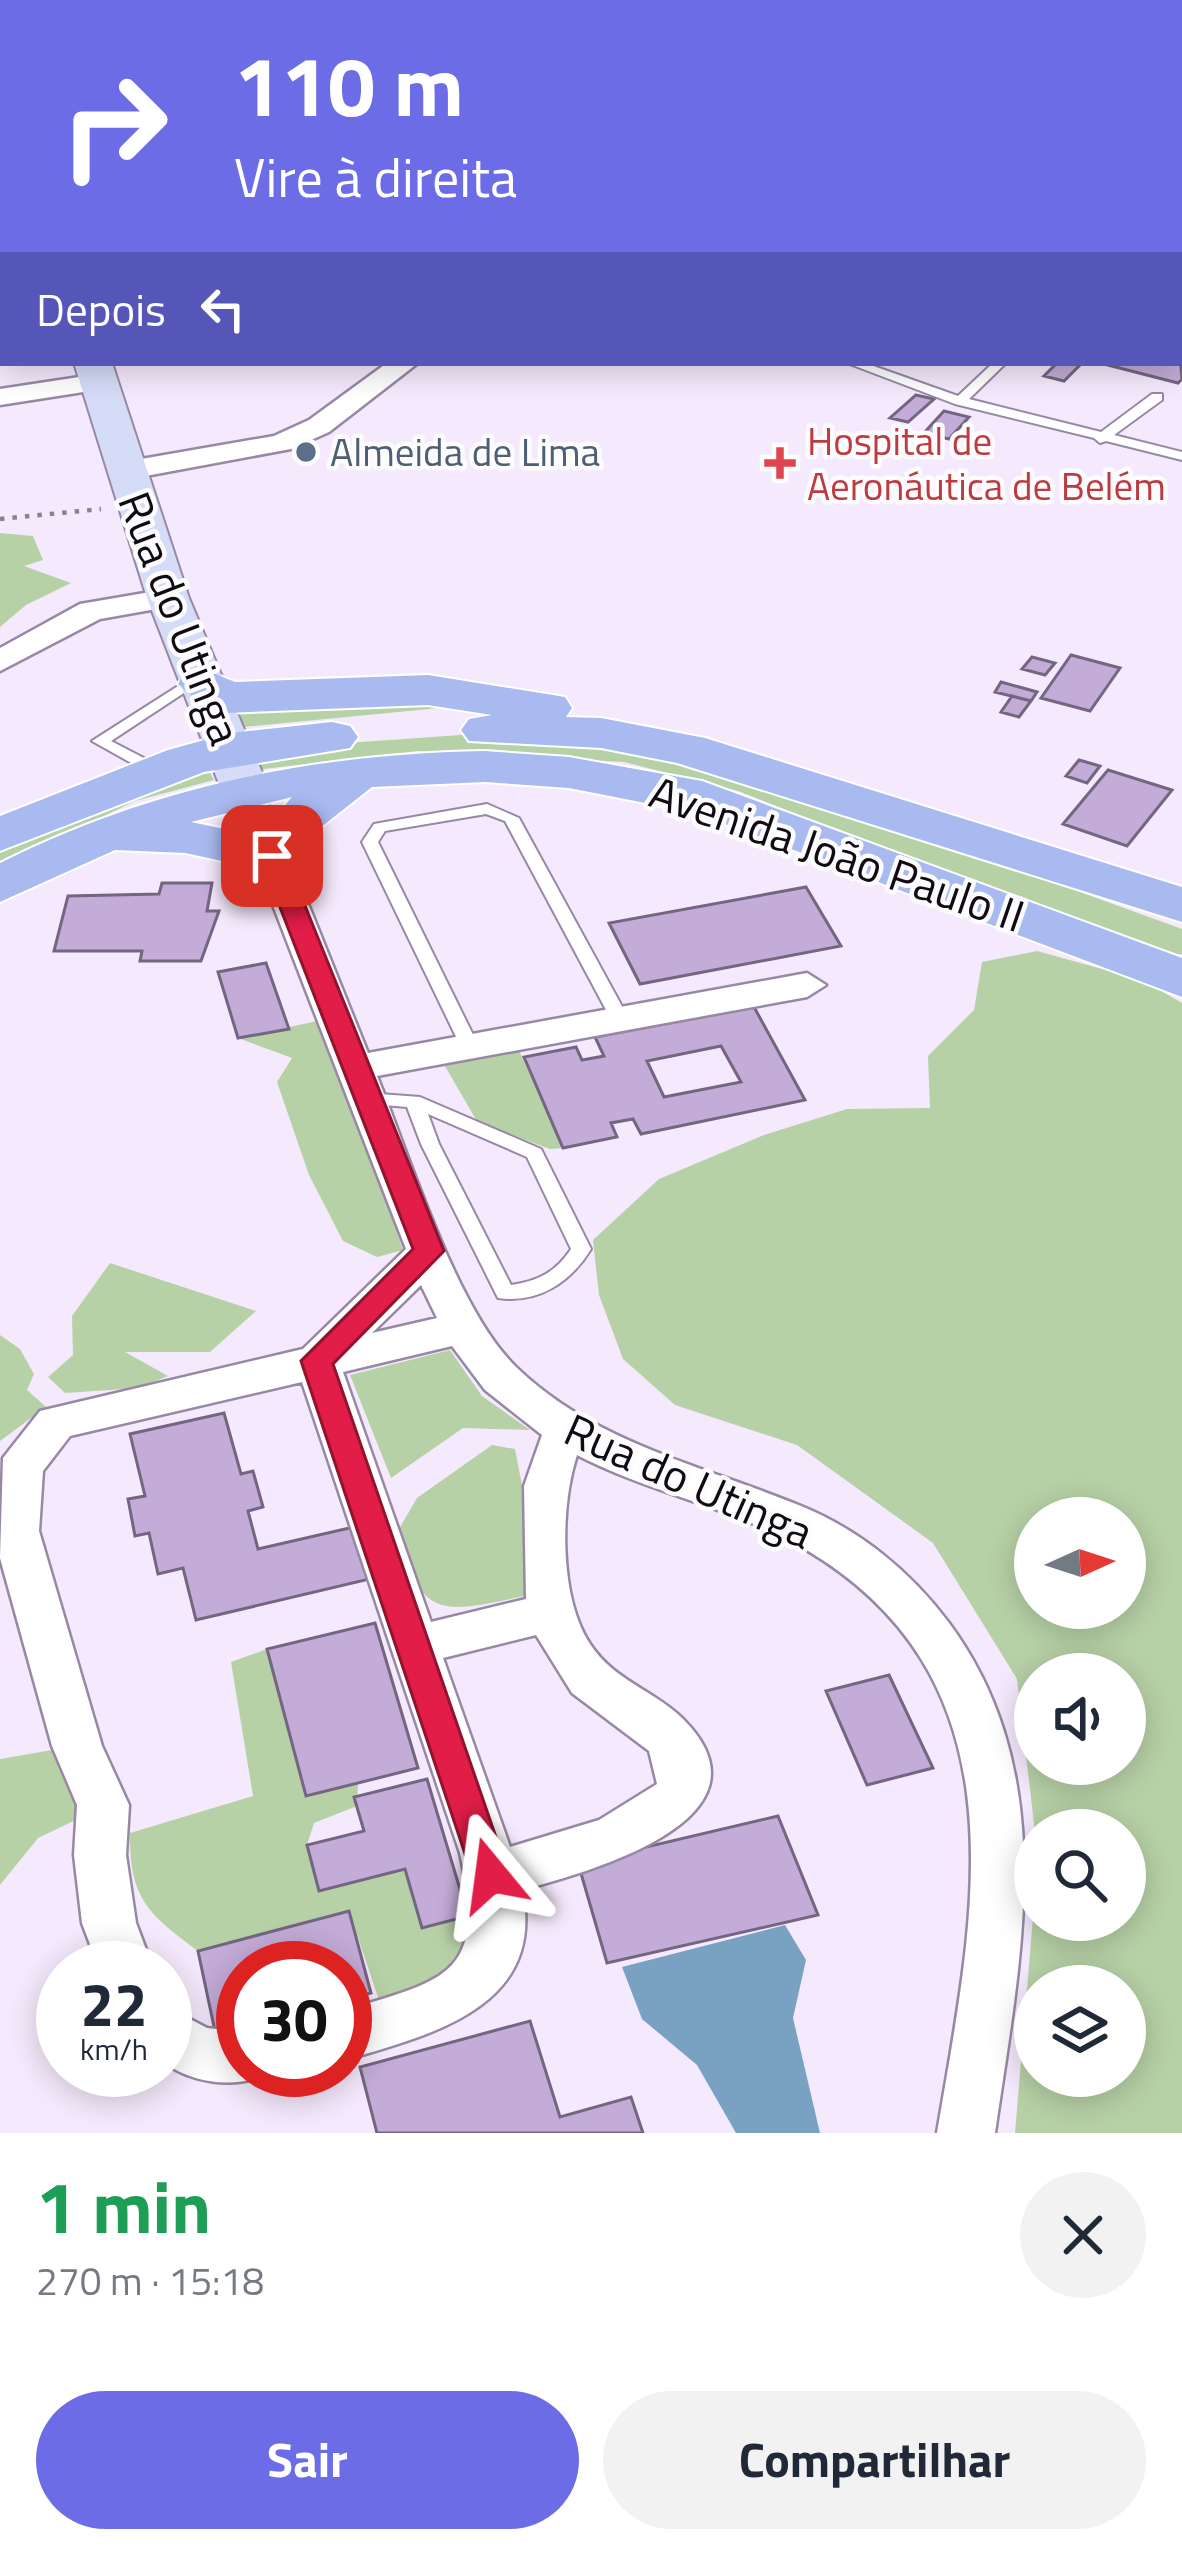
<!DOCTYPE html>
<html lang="pt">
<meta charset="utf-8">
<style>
:root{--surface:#fff;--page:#f2f2f3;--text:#1f2937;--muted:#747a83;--accent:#6b6ce6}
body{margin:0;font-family:"Titillium Web",sans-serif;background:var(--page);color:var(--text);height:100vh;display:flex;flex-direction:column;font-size:45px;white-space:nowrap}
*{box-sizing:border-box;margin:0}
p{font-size:39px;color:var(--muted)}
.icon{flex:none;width:66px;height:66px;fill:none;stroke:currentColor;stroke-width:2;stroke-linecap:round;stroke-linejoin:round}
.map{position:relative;height:2133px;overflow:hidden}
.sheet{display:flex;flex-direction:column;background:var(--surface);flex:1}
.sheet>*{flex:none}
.hud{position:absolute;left:0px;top:0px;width:1182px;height:366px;box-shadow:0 6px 30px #0003;background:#6b6ce6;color:#fff;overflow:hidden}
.needle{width:78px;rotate:87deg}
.tools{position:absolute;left:1014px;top:1497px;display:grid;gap:24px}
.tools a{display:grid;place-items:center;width:132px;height:132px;border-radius:50%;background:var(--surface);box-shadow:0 6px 30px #0003;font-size:60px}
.speed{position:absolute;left:36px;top:1941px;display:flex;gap:24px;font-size:60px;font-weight:700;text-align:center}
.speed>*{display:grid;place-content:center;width:156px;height:156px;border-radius:50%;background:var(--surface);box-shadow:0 6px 30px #0003;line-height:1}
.speed small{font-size:30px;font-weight:400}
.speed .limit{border:18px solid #d22;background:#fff;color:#111}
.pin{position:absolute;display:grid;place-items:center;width:102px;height:102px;color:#fff;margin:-51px;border-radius:24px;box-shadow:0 6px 18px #0006}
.me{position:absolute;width:132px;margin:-66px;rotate:344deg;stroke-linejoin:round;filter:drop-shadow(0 0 9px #0008)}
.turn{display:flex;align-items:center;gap:42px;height:252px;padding:0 36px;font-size:54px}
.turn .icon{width:156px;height:156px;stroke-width:2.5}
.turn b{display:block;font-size:84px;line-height:102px}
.then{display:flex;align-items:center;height:114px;padding:0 36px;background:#0003;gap:24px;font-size:45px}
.round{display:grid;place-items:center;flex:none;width:126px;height:126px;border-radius:63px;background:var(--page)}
.overview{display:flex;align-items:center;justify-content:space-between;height:204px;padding:0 36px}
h1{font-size:72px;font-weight:700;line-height:90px;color:#1e9e55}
.cta{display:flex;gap:24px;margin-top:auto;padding:24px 36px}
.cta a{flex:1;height:138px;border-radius:72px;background:var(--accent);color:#fff;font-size:48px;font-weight:700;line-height:138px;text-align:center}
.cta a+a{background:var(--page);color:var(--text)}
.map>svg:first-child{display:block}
</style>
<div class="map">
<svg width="1182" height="2133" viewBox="0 0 1182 2133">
<rect width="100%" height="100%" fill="#f5eafd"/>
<path fill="#b7d1a6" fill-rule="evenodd" d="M0,533L33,536L43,560L24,566L71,583L26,605L0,627Z
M363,695L460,706L243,727L239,709Z
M489,733C730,746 957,850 1182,929V954L1163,958L738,791L624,762L418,751L255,770L248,750Z
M205,763L214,780L135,801L0,867V843Z
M1037,951L1142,980L1182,1003V2133H1015L1035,1893V1920H1125V1830L1035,1832L1017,1679L933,1543L797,1445L675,1405L623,1359L599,1295L593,1240L659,1179L764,1135L847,1109L930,1108L928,1056L974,1010L982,962ZM1035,1518H1125V1608H1035ZM1035,1674H1125V1764H1035ZM1035,1986H1125V2076H1035Z
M322,1020L403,1250L377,1257L343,1241L309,1175L277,1082L292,1058L238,1038Z
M517,1046L563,1148L550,1149L478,1123L442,1061Z
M110,1263L256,1311L210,1352H125L168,1376L139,1388L65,1393L48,1377L73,1355L72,1316Z
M0,1335L20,1349L34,1374L27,1390L46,1407L0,1441Z
M450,1350L482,1396L530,1430L463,1428L391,1478L350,1375Z
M492,1445L515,1449L529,1521L524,1596C444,1613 418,1622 399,1529L417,1498Z
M267,1649L306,1795L358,1783L357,1806L314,1823L307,1845L318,1891L405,1869L422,1928L468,1916L476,1940L456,1984L383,2012L349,1911L198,1951C148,1914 129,1898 130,1833L253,1796L231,1662Z
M58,1749L80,1818L38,1838L0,1885V1759Z"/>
<path fill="#78a1c2" d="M785,1925L806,1960L793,2018L820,2133H736L697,2065L642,2019L622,1967Z"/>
<path fill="#c3acd7" stroke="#746580" stroke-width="3" fill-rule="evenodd" d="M1179,346L1182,379L1178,383L1100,363H1179Z
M1057,363H1082L1064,381L1044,376Z
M916,395L934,399L908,422L890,418Z
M944,411L969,417L949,439L924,433Z
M1071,655L1120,668L1090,711L1041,698Z
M1032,657L1055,663L1045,675L1022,669Z
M1001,682L1037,692L1031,701L995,692Z
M1012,696L1031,701L1019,717L1001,712Z
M1079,760L1100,766L1087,783L1066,776Z
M1108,770L1172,790L1127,846L1063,824Z
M162,883H212L207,911H219L201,961H140L142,951H54L68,896L159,894Z
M806,887L841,946L640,984L609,923Z
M266,963L289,1029L238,1038L218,972Z
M754,1007L805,1100L641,1134L633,1119L611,1123L617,1137L563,1148L524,1057L576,1047L582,1060L604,1056L595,1037ZM721,1046L741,1082L664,1097L647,1061Z
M224,1413L241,1474L253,1471L263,1507L248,1511L258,1549L358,1526L374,1578L196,1620L183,1568L158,1574L149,1533L135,1536L128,1499L145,1496L130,1434Z
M375,1623L418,1768L306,1796L267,1649Z
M889,1675L933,1768L867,1785L826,1691Z
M427,1779L468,1916L422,1928L405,1869L319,1891L307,1845L364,1831L354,1797Z
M778,1816L818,1915L607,1963L578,1863Z
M349,1911L371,1993L345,2001V1968H243V2028L216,2036L198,1951Z
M530,2021L560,2117L631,2097L643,2133H377L360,2067Z"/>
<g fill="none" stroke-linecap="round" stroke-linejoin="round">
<defs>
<path id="lane" d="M17,0H29L26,3H14Z
M246,0H264L270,3H252Z
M292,0H310L316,3H298Z
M1103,0H1113L1116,3H1106Z
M1168,0H1178L1181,3L1179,5Z
M1179,72L1182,73V82L1179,81Z
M1179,198H1182V205H1179Z
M1179,230H1182V237H1179Z
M847,363H865L958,396L993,363H1006L969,399L1101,432L1152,394H1162V400L1114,435L1182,452V460L1106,441L1100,443L1094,438L955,404Z
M200,672L207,676L205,679L111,741L163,768L165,771L163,774H151L92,741Z
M487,804L519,818L630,1021L627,1025L621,1027L612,1021L505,821L486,814L385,831L378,842L479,1047L470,1053L461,1047L362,842L374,824Z
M366,1093L420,1097L541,1149L591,1249C571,1282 538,1304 498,1298L421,1144L407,1107L360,1103L357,1099ZM428,1114L527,1157L571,1249C556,1272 538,1281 511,1285L439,1144Z"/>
<path id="street" d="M3,159V173L0,174V160Z
M387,363H418L329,432L291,449L124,480L110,471L124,462L274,436L309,420Z
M99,374L113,382L109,388L0,405V389Z
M168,589L179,591L184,598L179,605L100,619L0,671V648L80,604Z
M245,779L262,789L368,1053L807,973L826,985L807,997L377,1076C411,1160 456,1309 516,1367C594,1443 704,1466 801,1506C860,1530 911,1572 949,1623C1062,1776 1020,1959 995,2133H937C973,1919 1030,1682 805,1549C734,1508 650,1493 577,1455C560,1507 559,1597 590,1644C614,1681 654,1690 683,1719C783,1819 588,1872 522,1890C547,2007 430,2035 345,2060V2010C451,1979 486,1973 460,1853L302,1382L70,1436L43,1471L39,1531L102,1746L129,1805L126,1855L136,1923L153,1968H99L82,1923L74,1855L77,1805L52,1746L0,1558L3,1458L40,1411L303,1349L406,1249L228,789ZM421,1285L437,1318L372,1333ZM452,1346L485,1390L542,1435L524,1486L526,1599L431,1622L343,1372ZM536,1635L572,1693L649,1751L657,1784L599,1820L510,1847L443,1658Z
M165,2006L207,2028L243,2032V2070H266L263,2076C232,2088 192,2083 165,2063Z"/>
<path id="secondary" d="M0,67L3,68V96H0Z
M74,363H112L189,598L269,789L262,799H228L221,789L147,598Z"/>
<path id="primary" d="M203,669L235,682L428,675L565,697L572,708L566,717L601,718L705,738L1182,887V922L677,763L601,748L469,741L461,730L469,719L492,715L428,705L225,713L207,709L178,684L185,673Z
M332,722L350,726L358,737L350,748L204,772L0,851V816L168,750L230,733Z
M485,751L569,757L702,781L1182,958V997L696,813L569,788L485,782L372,787L316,831L292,868L273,872L185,853L115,850L0,902V863C154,786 313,754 485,751ZM292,797L258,836L191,822Z"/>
<path id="highway" d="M171,0H219L221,3H173Z
M321,0H369L371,3H323Z
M1179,167L1182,168V192L1179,191Z"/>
</defs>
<use href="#lane" stroke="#9888a5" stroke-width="4"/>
<use href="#street" stroke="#9888a5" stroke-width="5"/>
<use href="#secondary" stroke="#9888a5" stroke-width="4"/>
<use href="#primary" stroke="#fff" stroke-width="4"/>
<use href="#highway" stroke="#fff" stroke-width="4"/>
<path stroke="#8a8190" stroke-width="4.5" stroke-dasharray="4.5 8" stroke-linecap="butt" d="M0,519L101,509"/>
<use href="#lane" fill="#fff" fill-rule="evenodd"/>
<use href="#street" fill="#fff" fill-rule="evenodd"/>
<use href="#secondary" fill="#d4dcf8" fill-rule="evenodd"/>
<use href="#primary" fill="#a9baf1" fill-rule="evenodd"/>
<use href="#highway" fill="#708ce8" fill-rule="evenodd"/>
</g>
<path fill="#e11d48" stroke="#92132f" stroke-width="3" d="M272,849L285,856L444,1251L333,1364L509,1875L504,1886L491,1891L478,1886L472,1875L301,1361L413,1249L260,856Z"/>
<circle fill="#5c6f8a" stroke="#fcfcfc" stroke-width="4.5" cx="306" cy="452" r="12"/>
<path fill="#e0444e" stroke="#fcfcfc" stroke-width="4.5" d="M774 445h12v12h12v12h-12v12h-12v-12h-12v-12h12z"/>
<g text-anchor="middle" stroke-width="9" stroke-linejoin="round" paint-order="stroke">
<g font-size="39" fill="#be3a42" stroke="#fcfcfc" text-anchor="start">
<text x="807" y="455">Hospital de<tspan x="807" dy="45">Aeronáutica de Belém</tspan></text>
</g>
<g font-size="39" fill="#4e5e75" stroke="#fcfcfc" text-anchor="start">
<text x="330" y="466">Almeida de Lima</text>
</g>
<g font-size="45" fill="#100a14" stroke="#fcfcfc">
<text transform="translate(180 618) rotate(69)" y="16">Rua do Utinga</text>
<text transform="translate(837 854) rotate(19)" y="16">Avenida João Paulo II</text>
<text transform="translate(689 1481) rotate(24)" y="16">Rua do Utinga</text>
</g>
</g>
</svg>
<div class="tools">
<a><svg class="needle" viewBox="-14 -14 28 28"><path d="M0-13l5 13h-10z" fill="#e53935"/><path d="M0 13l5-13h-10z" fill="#747a83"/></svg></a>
<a><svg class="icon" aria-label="sound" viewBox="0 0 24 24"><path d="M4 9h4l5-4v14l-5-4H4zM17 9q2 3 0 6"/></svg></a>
<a><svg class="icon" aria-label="search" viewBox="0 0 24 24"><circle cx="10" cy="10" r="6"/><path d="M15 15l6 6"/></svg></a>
<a><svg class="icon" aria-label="layers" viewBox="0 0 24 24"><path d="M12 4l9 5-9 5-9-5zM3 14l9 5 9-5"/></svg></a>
</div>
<div class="speed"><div>22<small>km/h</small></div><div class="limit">30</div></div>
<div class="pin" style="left:272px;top:856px;background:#d93025"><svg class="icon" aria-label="arrive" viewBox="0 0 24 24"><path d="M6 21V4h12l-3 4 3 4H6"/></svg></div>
<svg class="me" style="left:491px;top:1875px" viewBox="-20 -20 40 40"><path d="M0-17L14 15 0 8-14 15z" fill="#e11d48" stroke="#fff" stroke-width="4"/></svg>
<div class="hud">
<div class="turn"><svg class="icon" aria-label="right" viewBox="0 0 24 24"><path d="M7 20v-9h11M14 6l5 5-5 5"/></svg><div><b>110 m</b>Vire à direita</div></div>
<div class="then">Depois<svg class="icon" aria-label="left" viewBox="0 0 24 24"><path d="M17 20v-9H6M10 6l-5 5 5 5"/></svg></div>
</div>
</div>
<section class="sheet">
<div class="overview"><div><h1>1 min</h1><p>270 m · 15:18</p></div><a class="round"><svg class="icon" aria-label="close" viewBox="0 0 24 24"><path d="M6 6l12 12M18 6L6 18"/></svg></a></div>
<div class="cta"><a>Sair</a><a>Compartilhar</a></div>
</section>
